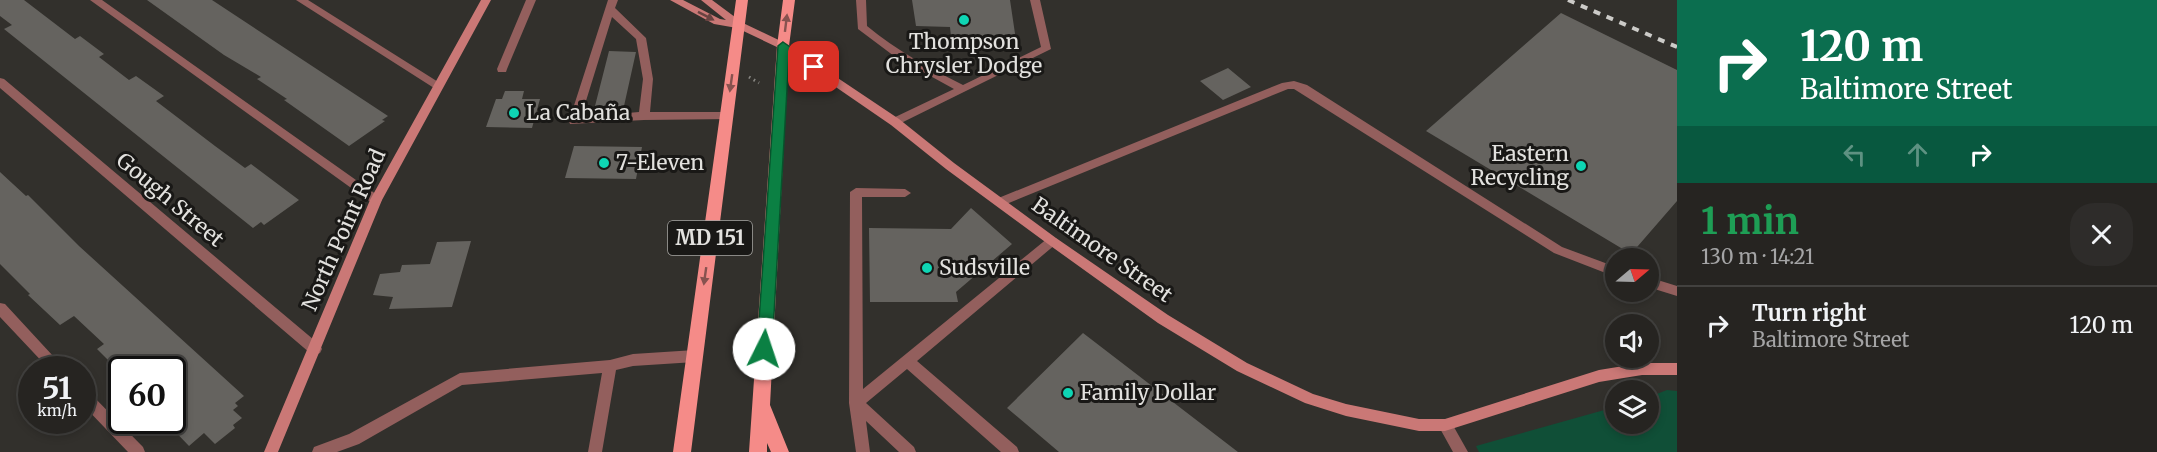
<!DOCTYPE html>
<meta charset="utf-8">
<style>
:root{--surface:#262421;--page:#2e2c2a;--text:#f1f3f6;--muted:#a4a4a5;--line:#42413f}
body{margin:0;font-family:Merriweather,serif;background:var(--page);color:var(--text);height:100vh;display:flex;flex-direction:column;font-size:22px;white-space:nowrap}
*{box-sizing:border-box;margin:0}
p{font-size:20px;color:var(--muted)}
.icon{flex:none;width:33px;height:33px;fill:none;stroke:currentColor;stroke-width:2;stroke-linecap:round;stroke-linejoin:round}
.map{position:relative;flex:1;overflow:hidden}
.sheet{display:flex;flex-direction:column;background:var(--surface);width:480px}
.sheet>*{flex:none}
.top-card{background:#0b6e4f;color:#fff;overflow:hidden}
.needle{width:39px;rotate:71deg}
.buttons{position:absolute;left:1605px;top:248px;display:grid;gap:12px}
.buttons a{display:grid;place-items:center;width:54px;height:54px;border-radius:50%;background:var(--surface);box-shadow:0 3px 9px #0003,0 0 0 2px var(--line);font-size:30px}
.speed{position:absolute;left:18px;top:356px;display:flex;gap:12px;font-size:30px;font-weight:700;text-align:center}
.speed>*{display:grid;place-content:center;width:78px;height:78px;border-radius:50%;background:var(--surface);box-shadow:0 3px 9px #0003,0 0 0 2px var(--line);line-height:1}
.speed small{font-size:15px;font-weight:400}
.speed .limit{border:3px solid #111;border-radius:9px;background:#fff;color:#111}
.pin{position:absolute;display:grid;place-items:center;width:51px;height:51px;color:#fff;margin:-26px;border-radius:12px;box-shadow:0 3px 9px #0006}
.me{position:absolute;width:66px;margin:-33px;rotate:4deg;stroke-linejoin:round;filter:drop-shadow(0 0 4px #0008)}
.turn{display:flex;align-items:center;gap:21px;height:126px;padding:0 24px;font-size:27px}
.turn .icon{width:78px;height:78px;stroke-width:2.5}
.turn b{display:block;font-size:42px;line-height:51px}
.lanes{display:flex;align-items:center;height:57px;padding:0 24px;background:#0003;justify-content:center;gap:30px;direction:ltr}
.lanes .off{opacity:.35}
.round{display:grid;place-items:center;flex:none;width:63px;height:63px;border-radius:24px;background:var(--page)}
.overview{display:flex;align-items:center;justify-content:space-between;height:102px;padding:0 24px}
h1{font-size:36px;font-weight:700;line-height:45px;color:#1e9e55}
ul{padding:0;list-style:none}
li{display:flex;align-items:center;gap:18px;height:78px;padding:0 24px;border-top:2px solid var(--line)}
li div{flex:1}
li b{display:block;font-size:22px}
li em{font-style:normal}
main{display:flex;flex:1;min-height:0}
.map>svg:first-child{display:block}
</style>
<main>
<div class="map">
<svg width="1677" height="452" viewBox="0 0 1677 452">
<rect width="100%" height="100%" fill="#32302c"/>
<path fill="#104f37" d="M1667,390L1677,391V452H1479L1476,446L1615,407L1616,423H1648L1649,397Z"/>
<path fill="#65635f" d="M0,0H24L75,39L80,36L104,54L99,57L129,80L136,76L164,96L156,101L215,146L245,168L251,164L299,200L264,225L261,222L253,228L4,29L12,25L0,16Z
M147,0H212L388,116L382,120L385,121L349,146L284,100L287,99L257,79L261,77L224,55Z
M912,0H1010L1017,47H952L950,27L916,26Z
M1561,13L1677,70V201L1631,254L1426,131Z
M609,51L636,52L624,106H595Z
M1228,68L1251,87L1223,100L1200,81Z
M505,91H524L522,99H540L532,128L486,127L496,99H502Z
M574,146L642,147L636,179L565,178Z
M0,172L26,196L28,195L79,246L244,396L235,403L238,406L233,410L242,418L233,425L235,428L215,444L204,433L189,446L164,420H172V369H117L97,349L104,344L74,316L60,325L28,295L30,294L0,264Z
M971,208L1012,244L956,292L958,302H870L869,228L951,229Z
M471,241L452,307L389,309L393,297L373,295L380,274L400,272L402,265L430,264L437,242Z
M1083,333L1238,452H1059L1007,408Z"/>
<g fill="none" stroke-linecap="round" stroke-linejoin="round">
<path stroke="#888783" stroke-width="3" stroke-dasharray="1.5 4" stroke-linecap="butt" d="M749,77L759,83"/>
<path fill="#935f5d" fill-rule="evenodd" d="M90,0H102L380,197L382,200L380,203H372Z
M526,0H536L507,69L506,72H498L497,69Z
M608,0H618L615,8L646,38L653,79L650,112H727L731,113L732,116L731,119L644,120L570,124L569,121ZM612,17L636,39L643,79L639,112L581,117Z
M856,0H866L867,26C896,50 929,68 963,85L1041,47L1030,0H1040L1051,49L895,126L890,122L891,119L954,89L894,56L858,29Z
M1294,81L1307,85L1562,247L1616,267V277L1554,253L1294,89H1288L1004,205L1000,207L994,202L996,199L1282,83Z
M856,188L905,189L911,193L905,197H862L863,389L1048,238H1056L1058,241L1056,244L917,361L1017,447L1019,452H1001L907,369L866,403L914,447L916,452H899L866,421L870,452H856L849,403L850,192Z
M1648,277L1677,286V296L1648,287Z
M0,303L5,304L65,369H49L0,317Z
M695,350L700,352L702,356L700,360L695,362L633,366L616,370L602,452H588L602,373L462,385L359,444L337,452H312L314,447L349,434L460,373L610,360L633,354Z
M82,388L87,390L143,447L145,452H128L82,404Z"/>
<path fill="#935f5d" fill-rule="evenodd" d="M296,0H308L443,85L438,89L434,88Z
M0,78L4,79L320,345L322,349L320,353L315,355L310,353L0,88Z
M1445,419L1450,420L1468,452H1453L1438,425L1440,420Z"/>
<path fill="#ca7876" fill-rule="evenodd" d="M481,0H491L382,200L278,452H264L370,200Z
M670,0H683L720,19L726,20L701,0H712L743,23L787,44L899,119L954,163L1056,238L1168,315L1247,363L1313,394L1346,404L1419,419H1445L1599,370L1642,363H1677V375H1642L1599,382L1445,431H1419L1346,416L1305,403L1237,371L1158,323L1048,244L946,169L891,125L779,48L737,28L714,24Z"/>
<path fill="#f58b88" fill-rule="evenodd" d="M736,0H748L691,452H673Z
M783,0H795L789,46L770,405L789,452H771L767,443V452H749L777,46Z"/>
<path stroke="#cccbc8" stroke-width="4" stroke-dasharray="7 7" stroke-linecap="butt" d="M1568,0L1677,47"/>
</g>
<defs><path id="oneway-solid" d="M-6-.8H1V-3.2L6.5 0L1 3.2V.8H-6Z" transform="scale(1.5)"/></defs>
<use fill="#694341" href="#oneway-solid" transform="translate(706 16) rotate(27)"/>
<g fill="#87524f">
<use href="#oneway-solid" transform="translate(786 23) rotate(-83)"/>
<use href="#oneway-solid" transform="translate(731 83) rotate(98)"/>
<use href="#oneway-solid" transform="translate(705 276) rotate(98)"/>
</g>
<path fill="#0b8043" stroke="#07532c" stroke-width="1.5" d="M783,42L819,67L818,69H809L789,55L772,349L769,354L764,355L759,354L757,349L778,46Z"/>
<g fill="#0ed5b4" stroke="#191816" stroke-width="2">
<circle cx="964" cy="20" r="6"/>
<circle cx="514" cy="113" r="6"/>
<circle cx="604" cy="163" r="6"/>
<circle cx="1581" cy="166" r="6"/>
<circle cx="927" cy="268" r="6"/>
<circle cx="1068" cy="393" r="6"/>
</g>
<g text-anchor="middle" stroke-width="6" stroke-linejoin="round" paint-order="stroke">
<rect fill="#191816" stroke="#a6a5a2" stroke-width="1.5" x="668" y="221" width="84" height="34" rx="4.5"/>
<g font-size="20" font-weight="bold" fill="#e2e1de">
<text x="710" y="245">MD 151</text>
</g>
<g font-size="21" fill="#e2e1de" stroke="#191816" text-anchor="start">
<text x="964" y="49" text-anchor="middle">Thompson<tspan x="964" dy="24">Chrysler Dodge</tspan></text>
<text x="526" y="120">La Cabaña</text>
<text x="1569" y="161" text-anchor="end">Eastern<tspan x="1569" dy="24">Recycling</tspan></text>
<text x="616" y="170">7-Eleven</text>
<text x="939" y="275">Sudsville</text>
<text x="1080" y="400">Family Dollar</text>
</g>
<g font-size="21" fill="#e2e1de" stroke="#191816">
<text transform="translate(170 200) rotate(40)" y="7">Gough Street</text>
<text transform="translate(344 230) rotate(-66)" y="7">North Point Road</text>
<text transform="translate(1102 250) rotate(35)" y="7">Baltimore Street</text>
</g>
</g>
</svg>
<div class="buttons">
<a><svg class="needle" viewBox="-14 -14 28 28"><path d="M0-13l5 13h-10z" fill="#e53935"/><path d="M0 13l5-13h-10z" fill="#a4a4a5"/></svg></a>
<a><svg class="icon" aria-label="sound" viewBox="0 0 24 24"><path d="M4 9h4l5-4v14l-5-4H4zM17 9q2 3 0 6"/></svg></a>
<a><svg class="icon" aria-label="layers" viewBox="0 0 24 24"><path d="M12 4l9 5-9 5-9-5zM3 14l9 5 9-5"/></svg></a>
</div>
<div class="speed"><div>51<small>km/h</small></div><div class="limit">60</div></div>
<div class="pin" style="left:814px;top:67px;background:#d93025"><svg class="icon" aria-label="arrive" viewBox="0 0 24 24"><path d="M6 21V4h12l-3 4 3 4H6"/></svg></div>
<svg class="me" style="left:764px;top:349px" viewBox="-20 -20 40 40"><circle r="19" fill="#fff"/><path d="M0-13L10 11 0 6-10 11z" fill="#0b8043"/></svg>
</div>
<section class="sheet">
<div class="top-card">
<div class="turn"><svg class="icon" aria-label="right" viewBox="0 0 24 24"><path d="M7 20v-9h11M14 6l5 5-5 5"/></svg><div><b>120 m</b>Baltimore Street</div></div>
<div class="lanes"><svg class="icon off" aria-label="left" viewBox="0 0 24 24"><path d="M17 20v-9H6M10 6l-5 5 5 5"/></svg><svg class="icon off" aria-label="ahead" viewBox="0 0 24 24"><path d="M12 20V5M6 11l6-6 6 6"/></svg><svg class="icon" aria-label="right" viewBox="0 0 24 24"><path d="M7 20v-9h11M14 6l5 5-5 5"/></svg></div>
</div>
<div class="overview"><div><h1>1 min</h1><p>130 m · 14:21</p></div><a class="round"><svg class="icon" aria-label="close" viewBox="0 0 24 24"><path d="M6 6l12 12M18 6L6 18"/></svg></a></div>
<ul>
<li><svg class="icon" aria-label="right" viewBox="0 0 24 24"><path d="M7 20v-9h11M14 6l5 5-5 5"/></svg><div><b>Turn right</b><p>Baltimore Street</p></div><em>120 m</em></li>
</ul>
</section>
</main>
